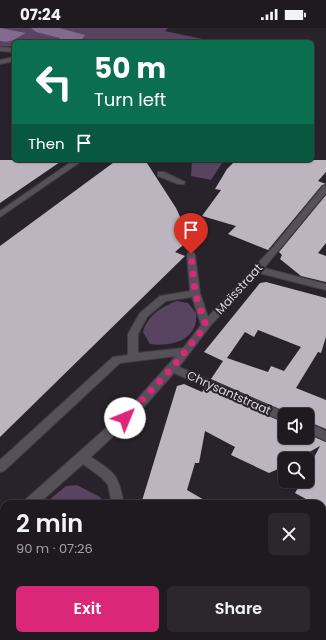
<!DOCTYPE html>
<meta charset="utf-8">
<style>
:root{--surface:#1e1a20;--page:#2b272d;--text:#f1f3f6;--muted:#a1a1a5;--line:#3c383e;--accent:#db2777}
body{margin:0;font-family:Poppins,sans-serif;background:var(--page);color:var(--text);height:100vh;display:flex;flex-direction:column;font-size:15px;white-space:nowrap}
*{box-sizing:border-box;margin:0}
p{font-size:13px;color:var(--muted)}
.icon{flex:none;width:22px;height:22px;fill:none;stroke:currentColor;stroke-width:2;stroke-linecap:round;stroke-linejoin:round}
.map{position:relative;flex:1;overflow:hidden}
.panel{position:absolute;left:0px;top:472px;width:326px;height:140px;display:flex;flex-direction:column;background:var(--surface);border-radius:12px 12px 0 0;box-shadow:0 1px 3px #0004,0 0 0 1px var(--line)}
.panel>*{flex:none}
.top-card{position:absolute;left:12px;top:12px;width:302px;height:122px;border-radius:6px;box-shadow:0 1px 3px #0004,0 0 0 1px var(--line);background:#0b6e4f;color:#fff;overflow:hidden}
.tools{position:absolute;left:278px;top:380px;display:grid;gap:8px}
.tools a{display:grid;place-items:center;width:36px;height:36px;border-radius:6px;background:var(--surface);box-shadow:0 1px 3px #0004,0 0 0 1px var(--line);font-size:20px}
.pin{position:absolute;display:grid;place-items:center;width:34px;height:34px;color:#fff;margin:-41px -17px;border-radius:50% 50% 50% 0;rotate:-45deg;box-shadow:0 0 4px #0007}
.pin .icon{rotate:45deg}
.me{position:absolute;width:44px;margin:-22px;rotate:45deg;stroke-linejoin:round;filter:drop-shadow(0 0 3px #0008)}
.turn{display:flex;align-items:center;gap:14px;height:84px;padding:0 16px;font-size:18px}
.turn .icon{width:52px;height:52px;stroke-width:2.5}
.turn b{display:block;font-size:28px;line-height:34px}
.then{display:flex;align-items:center;height:38px;padding:0 16px;background:#0003;gap:8px;font-size:15px}
.round{display:grid;place-items:center;flex:none;width:42px;height:42px;border-radius:6px;background:var(--page)}
.overview{display:flex;align-items:center;justify-content:space-between;height:68px;padding:0 16px}
h1{font-size:24px;font-weight:600;line-height:30px}
.action{display:flex;gap:8px;margin-top:auto;padding:8px 16px}
.action a{flex:1;height:46px;border-radius:6px;background:var(--accent);color:#fff;font-size:16px;font-weight:600;line-height:46px;text-align:center}
.action a+a{background:var(--page);color:var(--text)}
.status{display:flex;justify-content:space-between;align-items:center;height:28px;padding:0 20px;background:var(--surface);direction:ltr}
.status svg{height:11px;fill:currentColor}
.map>svg:first-child{display:block}
</style>
<div class="status"><b>07:24</b><svg viewBox="0 0 49 12"><path d="M0 12V9h3v3zM5 12V6h3v6zM10 12V3h3v9zM15 12V0h3v12zM26 1h20v11H26zM47 4h2v5h-2z"/></svg></div>
<div class="map">
<svg width="326" height="612" viewBox="0 0 326 612">
<rect width="100%" height="100%" fill="#28222b"/>
<path fill="#584361" d="M0,0H168L165,3L212,13L14,14V18L0,19Z
M192,132H224L211,152L191,148Z
M177,273L188,275L196,285C199,312 172,319 150,316L143,304C148,287 161,279 177,273Z
M77,457L100,469L105,476H44L66,458Z
M4,510V608H68L67,612H0V514Z"/>
<path fill="#826b8c" d="M0,0L26,5C17,9 12,16 0,13Z
M31,0H59L85,7L80,14H59L60,10L36,4Z"/>
<path fill="#bcb5bf" fill-rule="evenodd" d="M0,132H63L0,175Z
M117,132H145L176,180L182,193V218L175,224L185,228L0,409V218Z
M236,132H326V144L318,153L326,156L322,157L268,222L228,206L236,198L202,188L221,162L215,161L227,141Z
M326,167V215L318,225L326,228V254L301,248L280,231L282,227L279,224Z
M266,254L326,270V309L321,325L318,324L296,360L326,372V401L307,393V387H292L211,351L223,333L204,324L260,255ZM258,302L301,319L284,343L271,338L268,344L227,330L245,304L254,309Z
M184,356L202,364L205,360L285,395V409H307V406L326,414V482L322,480V476H315L295,465L302,453H307V443L320,418L297,431H285V438L269,445L231,427L235,419L205,403L199,435H195L187,462L211,476H141L177,358Z"/>
<g fill="none" stroke-linecap="round" stroke-linejoin="round">
<defs>
<path id="minor" d="M0,19L14,20V24L0,23Z
M14,29V33L0,36V32Z
M74,132H83L0,189V183Z
M158,144H164L185,154L184,156H178L158,148Z
M323,158H326V165L264,240L326,256V262L259,245L211,297L179,339L289,386L290,387H285V394L174,345L140,383L91,429C116,446 118,446 124,476H112L108,457L102,450L83,436L38,476H23L25,472L132,377L176,328L120,335L4,443L0,444V432L113,329L128,327V306L140,285L160,268L190,263L187,227L188,225H194L195,227L200,265L208,289L273,219ZM192,269L201,297L183,320L138,325V306L147,289L166,273Z
M307,394L326,403V413L307,404Z
M4,491V505L0,507V493Z
M71,608H85L84,612H70Z"/>
</defs>
<use href="#minor" stroke="#413d43" stroke-width="2"/>
<use href="#minor" fill="#565059" fill-rule="evenodd"/>
</g>
<g fill="none" stroke-linecap="round" stroke-linejoin="round">
<path stroke="#db2777" stroke-width="7" stroke-dasharray="0 12.6" d="M125,390L172,340L206,297L195,265L191,226"/>
</g>
<g text-anchor="middle" stroke-width="4" stroke-linejoin="round" paint-order="stroke">
<g font-size="12" fill="#dbd7dd" stroke="#28222b">
<text transform="translate(239 261) rotate(-48)" y="4">Maïsstraat</text>
<text transform="translate(229 365) rotate(24)" y="4">Chrysantstraat</text>
</g>
</g>
</svg>
<div class="tools">
<a><svg class="icon" aria-label="sound" viewBox="0 0 24 24"><path d="M4 9h4l5-4v14l-5-4H4zM17 9q2 3 0 6"/></svg></a>
<a><svg class="icon" aria-label="search" viewBox="0 0 24 24"><circle cx="10" cy="10" r="6"/><path d="M15 15l6 6"/></svg></a>
</div>
<div class="pin" style="left:191px;top:226px;background:#d93025"><svg class="icon" aria-label="arrive" viewBox="0 0 24 24"><path d="M6 21V4h12l-3 4 3 4H6"/></svg></div>
<svg class="me" style="left:125px;top:390px" viewBox="-20 -20 40 40"><circle r="19" fill="#fff"/><path d="M0-13L10 11 0 6-10 11z" fill="#db2777"/></svg>
<div class="top-card">
<div class="turn"><svg class="icon" aria-label="left" viewBox="0 0 24 24"><path d="M17 20v-9H6M10 6l-5 5 5 5"/></svg><div><b>50 m</b>Turn left</div></div>
<div class="then">Then<svg class="icon" aria-label="arrive" viewBox="0 0 24 24"><path d="M6 21V4h12l-3 4 3 4H6"/></svg></div>
</div>
<section class="panel">
<div class="overview"><div><h1>2 min</h1><p>90 m · 07:26</p></div><a class="round"><svg class="icon" aria-label="close" viewBox="0 0 24 24"><path d="M6 6l12 12M18 6L6 18"/></svg></a></div>
<div class="action"><a>Exit</a><a>Share</a></div>
</section>
</div>
